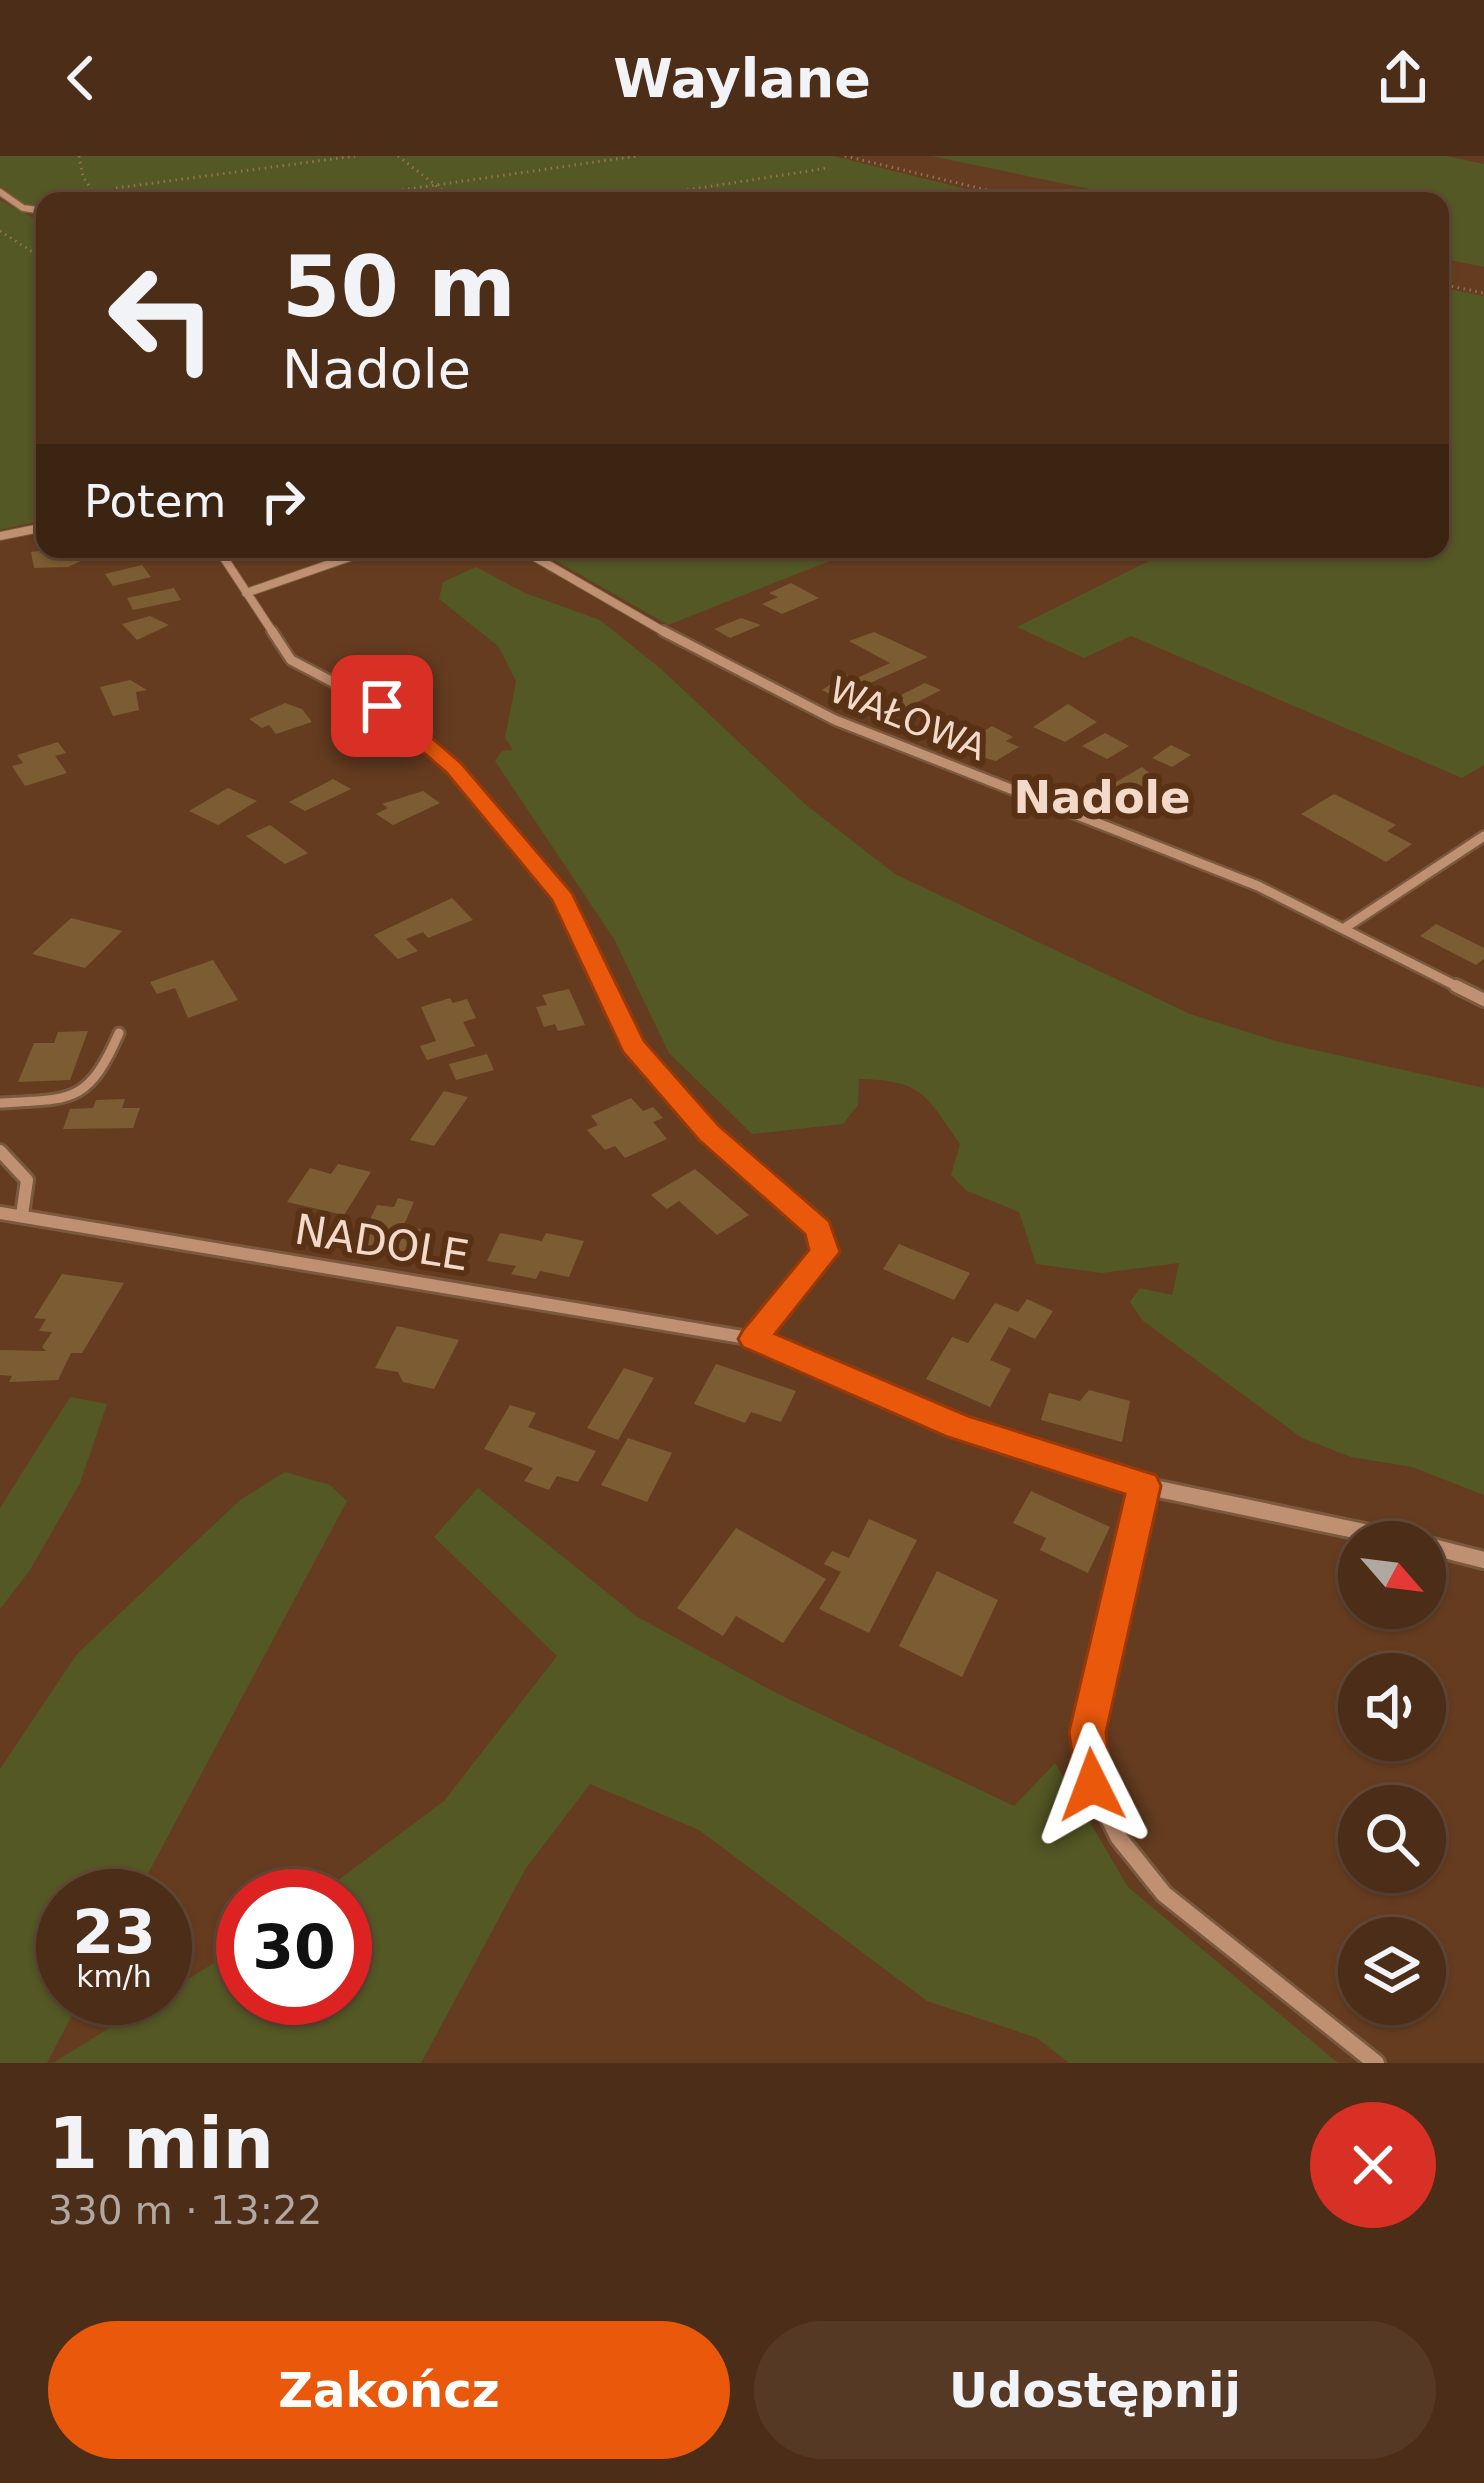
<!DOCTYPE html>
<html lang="pl">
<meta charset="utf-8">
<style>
:root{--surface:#4c2d18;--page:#563925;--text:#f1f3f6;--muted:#b2a8a2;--line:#634937;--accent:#ea580c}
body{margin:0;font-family:"DejaVu Sans",sans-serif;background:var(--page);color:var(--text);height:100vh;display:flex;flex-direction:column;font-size:45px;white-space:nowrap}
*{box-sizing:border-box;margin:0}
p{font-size:39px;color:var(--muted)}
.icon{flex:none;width:66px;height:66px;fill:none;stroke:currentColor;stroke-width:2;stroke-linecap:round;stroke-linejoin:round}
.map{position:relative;height:1907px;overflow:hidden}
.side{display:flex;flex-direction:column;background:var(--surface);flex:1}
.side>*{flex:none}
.banner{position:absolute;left:36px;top:36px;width:1413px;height:366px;border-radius:24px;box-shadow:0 3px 9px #0004,0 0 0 3px var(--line);background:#4c2d18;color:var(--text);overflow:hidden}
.needle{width:78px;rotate:118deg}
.buttons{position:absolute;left:1338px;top:1365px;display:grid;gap:24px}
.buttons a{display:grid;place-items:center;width:108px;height:108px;border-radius:50%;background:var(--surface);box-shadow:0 3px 9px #0004,0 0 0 3px var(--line);font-size:60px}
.speed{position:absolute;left:36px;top:1713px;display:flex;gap:24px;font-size:60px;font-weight:700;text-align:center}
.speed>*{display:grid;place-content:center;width:156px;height:156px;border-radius:50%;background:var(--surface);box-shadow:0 3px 9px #0004,0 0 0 3px var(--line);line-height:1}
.speed small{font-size:30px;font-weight:400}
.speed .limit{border:18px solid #d22;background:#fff;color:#111}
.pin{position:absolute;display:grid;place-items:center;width:102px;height:102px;color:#fff;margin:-51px;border-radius:24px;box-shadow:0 6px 18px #0006}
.me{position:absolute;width:132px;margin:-66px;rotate:357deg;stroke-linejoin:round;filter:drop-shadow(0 0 9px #0008)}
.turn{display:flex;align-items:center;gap:42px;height:252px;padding:0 48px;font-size:54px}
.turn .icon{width:156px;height:156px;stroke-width:2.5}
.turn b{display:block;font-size:84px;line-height:102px}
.then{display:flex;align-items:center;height:114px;padding:0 48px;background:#0003;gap:24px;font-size:45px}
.round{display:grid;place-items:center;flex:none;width:126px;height:126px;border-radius:63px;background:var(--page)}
.head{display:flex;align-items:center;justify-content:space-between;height:204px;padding:0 48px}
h1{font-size:72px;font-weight:600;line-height:90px}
.action{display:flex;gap:24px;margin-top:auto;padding:24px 48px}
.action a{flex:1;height:138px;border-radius:72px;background:var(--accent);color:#fff;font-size:48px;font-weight:600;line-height:138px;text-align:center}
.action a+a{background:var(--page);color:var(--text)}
header{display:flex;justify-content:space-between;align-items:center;height:156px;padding:0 48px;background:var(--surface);font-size:54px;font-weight:600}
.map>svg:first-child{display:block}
</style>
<header><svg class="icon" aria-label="back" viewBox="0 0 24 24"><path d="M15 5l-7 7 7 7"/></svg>Waylane<svg class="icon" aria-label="share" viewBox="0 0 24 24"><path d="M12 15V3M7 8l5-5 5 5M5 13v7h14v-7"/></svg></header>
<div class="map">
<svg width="1484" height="1907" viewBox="0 0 1484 1907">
<rect width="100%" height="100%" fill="#653c20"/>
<path fill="#545824" d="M0,0H834L1014,45H113L91,37L90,45H45V54L29,51L0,31Z
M931,0H1447L1484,8V111L1440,102V45H1148Z
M0,44L45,68V364L0,374Z
M1440,131L1484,140V609L1462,622L1131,480L1084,502L1017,471L1159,400L1147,393H1440Z
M590,393H860L668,469L556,405Z
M476,411L525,437L600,464L661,513L806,649L895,718L1190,858L1279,886L1484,932V1339L1412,1311L1351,1301L1302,1282L1142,1164L1130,1146L1140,1132L1172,1139L1179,1107L1102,1117L1036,1108L1019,1056L967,1035L951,1019L960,988C926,939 922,924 859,923L858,949L843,968L752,978L669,897L614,783L495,605L502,595L513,594L505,582L516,525L499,491L439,443L443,426Z
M70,1241L107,1248L104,1257L80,1327L30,1414L0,1453V1352Z
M285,1316L330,1329L347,1345L136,1740H63V1842H81L47,1907H0V1613L77,1498L240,1344Z
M478,1332L636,1460L776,1537L1014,1650L1055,1607L1128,1731L1338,1907H1069L1037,1882L927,1845L699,1674L590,1628L526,1712L421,1907H53L243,1789V1842H345V1740H317L444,1645L557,1500L434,1381Z"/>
<path fill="#7c5d33" d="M56,393L59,400L82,395L91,400L68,411L34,412L31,396Z
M142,409L151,421L113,430L105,418Z
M791,427L819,442L782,458L762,448L778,441L769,437Z
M174,432L181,444L133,454L127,442Z
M150,460L169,469L137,484L122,468Z
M741,462L761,469L730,482L714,473Z
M874,476L928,501L837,542L822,534L846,518L855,523L890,507L849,485Z
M130,524L147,534L136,536L139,554L113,560L100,531Z
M925,527L941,534L904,553L889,545Z
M285,547L302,553L312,566L276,578L269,569L262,572L249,563Z
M1068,548L1097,566L1065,586L1033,571Z
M992,570L1013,581L1006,585L1019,591L996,605L971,598L976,595L962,588Z
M1105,577L1129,590L1107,603L1082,590Z
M58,586L66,597L55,600L67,617L25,630L12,610L23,607L17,599Z
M1171,589L1191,599L1172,611L1152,602Z
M1142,611L1163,628L1125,642L1106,632Z
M333,623L351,633L305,655L289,646Z
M228,632L257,645L218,669L189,655Z
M423,635L440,647L393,669L376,658L388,652L382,648Z
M1334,638L1396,669L1387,675L1412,688L1386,706L1301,658Z
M270,669L308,697L285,708L246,680Z
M452,742L473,764L428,782L423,776L406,783L418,795L398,803L374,779Z
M71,762L122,775L85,812L32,798Z
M1436,768L1484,792V803L1476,809L1420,780Z
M213,804L238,844L188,862L175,832L157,838L150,826Z
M569,833L585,869L558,875L555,868L544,871L536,851L547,849L542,839Z
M450,842L453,847L467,843L476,862L463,866L475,890L427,904L420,890L436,885L421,851Z
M88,875L70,924L18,926L34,887H54L58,876Z
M487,898L494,914L456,924L449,908Z
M444,935L468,941L434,990L410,984Z
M631,942L643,955L653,951L663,962L653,966L667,983L625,1002L615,990L605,994L587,974L598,969L591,960Z
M125,943L122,952H140L133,972L63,973L70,953L93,952L96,944Z
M338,1008L371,1016L344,1059L287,1046L310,1012L331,1018Z
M695,1013L749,1059L717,1079L679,1045L667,1053L651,1039Z
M398,1042L414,1046L403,1071L436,1075L426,1099L358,1088L377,1049L394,1051Z
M500,1077L542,1085L546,1077L584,1085L569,1121L540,1115L536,1123L511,1118L516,1110L487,1105Z
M899,1088L970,1117L954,1144L883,1113Z
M62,1118L124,1127L82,1197H71L58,1224L9,1226L12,1220L0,1219V1194L46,1195L42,1191L52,1176L39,1175L46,1163L34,1162Z
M1027,1143L1053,1155L1035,1183L1009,1171L990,1204L1011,1213L990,1251L926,1223L952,1181L968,1187L995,1147L1018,1156Z
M397,1170L459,1184L434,1233L403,1226L398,1216L375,1212Z
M716,1208L796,1235L781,1266L751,1256L745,1267L694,1248Z
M624,1212L654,1222L618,1284L587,1272Z
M1089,1234L1130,1245L1122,1286L1041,1264L1049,1237L1080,1245Z
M510,1249L536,1257L528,1271L596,1295L578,1326L557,1320L549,1334L524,1325L533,1312L484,1293Z
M628,1282L672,1297L647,1346L601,1329Z
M1031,1335L1110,1371L1088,1417L1040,1394L1046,1382L1013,1367Z
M869,1363L917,1384L869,1477L819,1453L841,1416L824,1408L832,1395L849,1402Z
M736,1372L826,1423L783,1487L736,1460L723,1480L677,1452Z
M937,1415L998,1444L962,1521L899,1490Z"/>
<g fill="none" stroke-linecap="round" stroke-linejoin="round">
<defs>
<path id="service" d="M0,947C72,943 88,948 119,877"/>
<path id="minor-far4" d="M0,36L23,52L45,55"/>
<path id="minor-far3" d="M0,380L45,371
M218,393L274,478
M521,393L668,478
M246,437L373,393"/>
<path id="minor-far2" d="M272,475L291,504L405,564L511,676L563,742L606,833
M663,475L835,564L1258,730L1462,833
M1346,771L1484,680"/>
<path id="minor-far1" d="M605,830L633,889L709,977L818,1073L825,1096L754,1183
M1456,830L1484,844
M0,995L27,1024L22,1059
M0,1057L754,1183L960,1271L1045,1298"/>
<path id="minor" d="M1036,1295L1144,1330L1412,1386
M1144,1330L1087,1576L1092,1629L1119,1682L1164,1738L1376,1907
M1425,1389L1484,1404"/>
</defs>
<use href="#service" stroke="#7b593f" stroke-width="15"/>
<use href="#minor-far4" stroke="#7b593f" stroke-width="9"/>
<use href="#minor-far3" stroke="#7b593f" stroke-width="10"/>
<use href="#minor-far2" stroke="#7b593f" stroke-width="14"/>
<use href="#minor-far1" stroke="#7b593f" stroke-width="18"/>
<use href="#minor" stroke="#7b593f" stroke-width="22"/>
<path stroke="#957159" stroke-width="3" stroke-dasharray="1.5 4.5" stroke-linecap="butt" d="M79,0L83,21L99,45
M398,0L456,45
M845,0L1033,45
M116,32L355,0
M325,45L637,0
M616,45L828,12
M926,45H931
M0,75L45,104
M1440,128L1484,137"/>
<use href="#service" stroke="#c09073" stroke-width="9"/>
<use href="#minor-far4" stroke="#c09073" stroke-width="6"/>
<use href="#minor-far3" stroke="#c09073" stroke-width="8"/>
<use href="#minor-far2" stroke="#c09073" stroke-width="9"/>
<use href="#minor-far1" stroke="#c09073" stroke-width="12"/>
<use href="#minor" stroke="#c09073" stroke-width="16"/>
</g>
<path fill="#ea580c" stroke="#983908" stroke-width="3" d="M375,546H390L461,607L572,737L644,885L719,970L829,1065L840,1096L775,1178L968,1260L1156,1319L1161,1330L1106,1576L1112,1629L1106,1643L1092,1648L1079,1643L1069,1576L1125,1338L948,1281L743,1191L738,1183L743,1174L809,1094L805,1078L699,984L623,896L552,744L446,616L375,555Z"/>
<g text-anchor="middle" stroke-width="12" stroke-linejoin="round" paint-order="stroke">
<g font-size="36" fill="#f2d9c9" stroke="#593115">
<text transform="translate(908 562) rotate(22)" y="13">WAŁOWA</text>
</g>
<g font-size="42" fill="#f2d9c9" stroke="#593115">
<text transform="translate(382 1086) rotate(9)" y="15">NADOLE</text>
</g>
<g font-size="45" font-weight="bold" fill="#f2d9c9" stroke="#593115">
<text x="1102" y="657">Nadole</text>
</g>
</g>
</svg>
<div class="buttons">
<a><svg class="needle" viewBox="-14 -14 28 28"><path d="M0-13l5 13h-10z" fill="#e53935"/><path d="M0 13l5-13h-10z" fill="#b2a8a2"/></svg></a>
<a><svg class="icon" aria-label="sound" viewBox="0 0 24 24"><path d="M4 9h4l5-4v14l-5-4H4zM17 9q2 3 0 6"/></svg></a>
<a><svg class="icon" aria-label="search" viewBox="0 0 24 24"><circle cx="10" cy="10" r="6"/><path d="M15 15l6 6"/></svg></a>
<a><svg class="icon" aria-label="layers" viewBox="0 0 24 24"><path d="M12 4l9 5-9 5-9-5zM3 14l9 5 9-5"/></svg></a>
</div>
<div class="speed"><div>23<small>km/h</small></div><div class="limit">30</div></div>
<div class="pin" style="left:382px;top:550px;background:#d93025"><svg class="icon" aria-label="arrive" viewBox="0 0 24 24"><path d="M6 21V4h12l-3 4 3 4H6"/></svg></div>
<svg class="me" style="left:1092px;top:1629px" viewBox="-20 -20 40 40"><path d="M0-17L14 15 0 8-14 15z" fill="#ea580c" stroke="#fff" stroke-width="4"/></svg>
<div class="banner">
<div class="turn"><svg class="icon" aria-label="left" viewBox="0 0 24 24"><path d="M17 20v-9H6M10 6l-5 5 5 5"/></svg><div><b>50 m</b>Nadole</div></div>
<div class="then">Potem<svg class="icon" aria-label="right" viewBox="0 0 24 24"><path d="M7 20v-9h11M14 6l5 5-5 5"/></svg></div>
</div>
</div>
<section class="side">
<div class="head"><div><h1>1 min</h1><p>330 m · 13:22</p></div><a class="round" style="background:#d93025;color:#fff"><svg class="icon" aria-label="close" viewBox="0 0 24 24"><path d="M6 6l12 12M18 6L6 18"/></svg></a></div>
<div class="action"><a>Zakończ</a><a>Udostępnij</a></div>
</section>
